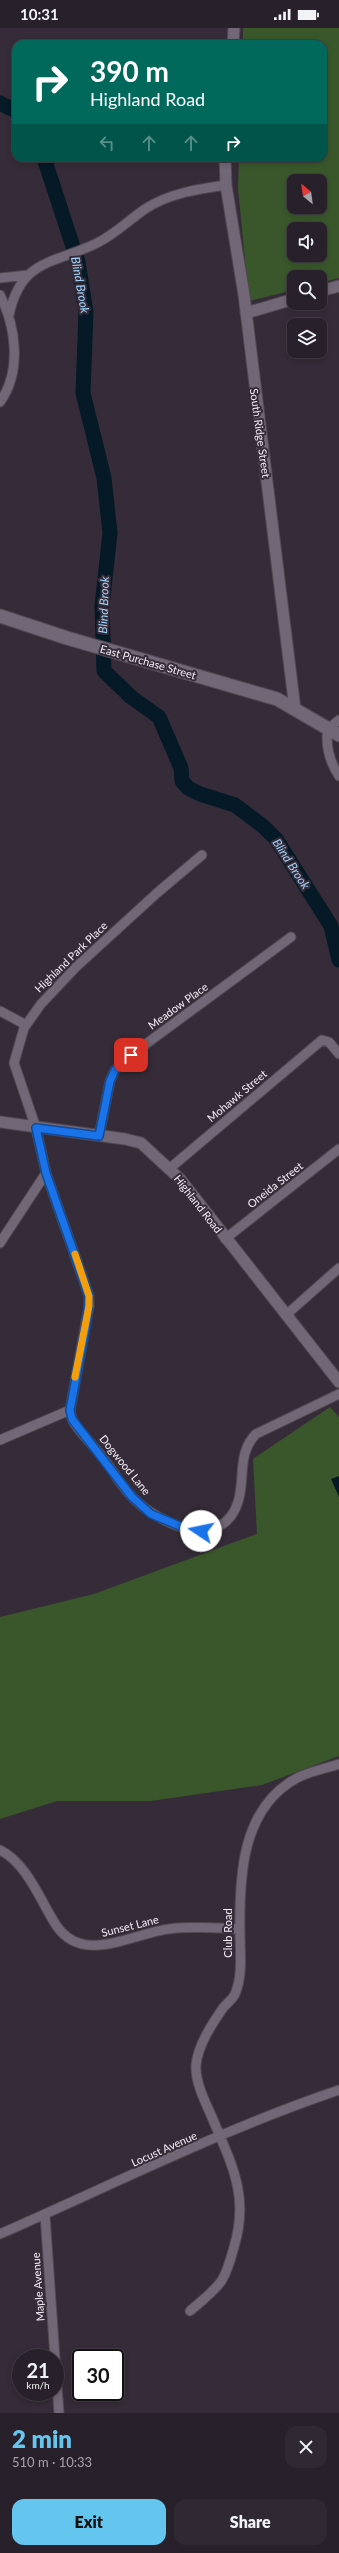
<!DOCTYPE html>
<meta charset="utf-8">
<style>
:root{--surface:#28212b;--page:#302933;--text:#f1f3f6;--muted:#a5a3a9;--line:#443e47;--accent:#64c5ee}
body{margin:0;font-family:Lato,sans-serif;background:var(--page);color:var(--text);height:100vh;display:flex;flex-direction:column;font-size:15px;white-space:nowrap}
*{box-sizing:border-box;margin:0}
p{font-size:13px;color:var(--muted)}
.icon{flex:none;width:22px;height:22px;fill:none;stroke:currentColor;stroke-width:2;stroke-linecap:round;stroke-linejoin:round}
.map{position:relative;height:2385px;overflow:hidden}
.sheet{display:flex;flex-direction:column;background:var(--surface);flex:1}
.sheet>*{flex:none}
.guide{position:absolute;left:12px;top:12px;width:315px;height:122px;border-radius:12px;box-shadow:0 2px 6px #0003,0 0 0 1px var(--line);background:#00695c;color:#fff;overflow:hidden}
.needle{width:26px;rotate:331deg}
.controls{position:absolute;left:287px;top:146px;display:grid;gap:8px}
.controls a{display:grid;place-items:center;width:40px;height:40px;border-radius:8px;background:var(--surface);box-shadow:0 2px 6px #0003,0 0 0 1px var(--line);font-size:20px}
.speed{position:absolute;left:12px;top:2321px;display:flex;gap:8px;font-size:20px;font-weight:700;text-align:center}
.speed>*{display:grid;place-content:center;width:52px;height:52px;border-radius:50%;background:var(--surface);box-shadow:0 2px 6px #0003,0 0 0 1px var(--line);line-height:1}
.speed small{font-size:10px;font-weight:400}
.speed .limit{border:2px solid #111;border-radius:6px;background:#fff;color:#111}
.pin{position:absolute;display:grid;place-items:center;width:34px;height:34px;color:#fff;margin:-17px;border-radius:8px;box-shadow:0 2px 6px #0006}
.me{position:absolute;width:44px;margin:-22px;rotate:281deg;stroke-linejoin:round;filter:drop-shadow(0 0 3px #0008)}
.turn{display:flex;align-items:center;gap:14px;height:84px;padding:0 12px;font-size:18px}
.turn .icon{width:52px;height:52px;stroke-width:2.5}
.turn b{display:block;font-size:28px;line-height:34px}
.lanes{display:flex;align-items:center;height:38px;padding:0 12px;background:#0003;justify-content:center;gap:20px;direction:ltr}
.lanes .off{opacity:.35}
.round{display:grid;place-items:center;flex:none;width:42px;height:42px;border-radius:12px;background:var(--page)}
.headline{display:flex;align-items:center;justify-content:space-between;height:68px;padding:0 12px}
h1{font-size:24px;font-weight:800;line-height:30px;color:var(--accent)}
.button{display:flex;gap:8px;margin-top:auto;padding:8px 12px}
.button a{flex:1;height:46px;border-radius:12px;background:var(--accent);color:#111;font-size:16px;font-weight:800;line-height:46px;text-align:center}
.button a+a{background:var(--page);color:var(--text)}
.status{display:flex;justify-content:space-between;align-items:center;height:28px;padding:0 20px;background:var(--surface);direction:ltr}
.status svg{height:11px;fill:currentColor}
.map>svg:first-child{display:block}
</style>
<div class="status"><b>10:31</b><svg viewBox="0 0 49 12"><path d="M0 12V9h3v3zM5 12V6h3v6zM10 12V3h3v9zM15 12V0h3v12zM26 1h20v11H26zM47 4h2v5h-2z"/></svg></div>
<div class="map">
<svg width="339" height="2385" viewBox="0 0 339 2385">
<rect width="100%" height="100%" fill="#362c39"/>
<path fill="#3a572b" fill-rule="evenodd" d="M243,0H339V250L320,255V249H294V262L249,273L238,160L239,130H323V16H243ZM294,153H320V179H294ZM294,201H320V227H294Z
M330,1379L339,1389V1728L262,1757L151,1773H57L0,1791V1589L94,1566L257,1506L253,1431Z"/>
<path fill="#051927" d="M339,1448V1469L331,1451Z"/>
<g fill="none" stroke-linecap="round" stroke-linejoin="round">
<path stroke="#051927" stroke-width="15" d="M0,75L16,83
M44,130L78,234L86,284L83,365L104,450L110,505L102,578L104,643L131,669L159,689L181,740L182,753L188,760L200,766L235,777L264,799L276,811L331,898L339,932"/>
<defs>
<path id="minor" d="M0,250L28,247
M0,267C16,299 22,343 0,374
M9,287C21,231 53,236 95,216C113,208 129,192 145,181C170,165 198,161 226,157
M339,692L328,701C325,718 330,734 339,748
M202,827L157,865L76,939L41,976L24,1000L14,1035L36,1100L46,1145L89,1268V1278L70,1382L72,1391C79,1405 93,1416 102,1429C113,1442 121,1458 133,1470C154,1491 207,1520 231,1488C250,1462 233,1429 256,1406L339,1366
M0,983L26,997
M99,1108L110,1053L115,1042L131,1027L291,909
M169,1141L322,1012L329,1014L339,1026
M225,1211L339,1121
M0,1215L46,1145
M286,1287L339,1240
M0,1412L70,1382
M0,1822C27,1835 41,1874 56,1897C83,1938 133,1905 169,1901C192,1898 216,1900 240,1901
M45,2187L55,2330
M0,2206C112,2157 223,2101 339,2062
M190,2283C200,2274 215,2263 222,2252C228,2242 231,2230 234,2219C249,2170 233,2139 214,2094C207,2077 195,2056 196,2037C198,2017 212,1996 223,1980C227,1975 233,1971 235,1966C243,1948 240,1924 240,1906C239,1850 241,1780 297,1750C310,1743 325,1741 339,1736
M55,2331L59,2385"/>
<path id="tertiary" d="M233,16L234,0
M225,130L226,157L244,267L295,681
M320,263L339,258
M246,285L294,271
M0,1094L125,1111L141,1115L180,1151L339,1354"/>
<path id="secondary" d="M0,588L67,610L277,671L339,707"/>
</defs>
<use href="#minor" stroke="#514853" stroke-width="11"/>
<use href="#tertiary" stroke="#514853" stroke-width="13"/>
<use href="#secondary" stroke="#514853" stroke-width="15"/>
<use href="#minor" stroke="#726776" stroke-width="9"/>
<use href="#tertiary" stroke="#726776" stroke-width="11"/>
<use href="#secondary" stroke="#726776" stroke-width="13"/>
</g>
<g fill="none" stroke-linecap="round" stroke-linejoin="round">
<defs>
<path id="route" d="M131,1027L115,1042L110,1053L99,1108L36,1100L46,1145L89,1268L87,1292L70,1382L72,1391L132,1469L151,1486L187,1501L201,1503"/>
</defs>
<use href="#route" stroke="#114b97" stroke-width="10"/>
<use href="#route" stroke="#1a73e8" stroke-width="7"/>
<path stroke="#f59e0b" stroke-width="7" d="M75,1226L89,1268V1278L75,1349"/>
</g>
<g text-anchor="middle" stroke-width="4" stroke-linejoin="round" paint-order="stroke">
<g font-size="11" fill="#f4eef6" stroke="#362c39">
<text transform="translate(260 405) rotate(82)" y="4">South Ridge Street</text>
<text transform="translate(148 634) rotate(16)" y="4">East Purchase Street</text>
<text transform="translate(71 929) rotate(-44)" y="4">Highland Park Place</text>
<text transform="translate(178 978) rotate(-36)" y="4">Meadow Place</text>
<text transform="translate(237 1068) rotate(-40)" y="4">Mohawk Street</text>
<text transform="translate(275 1157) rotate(-38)" y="4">Oneida Street</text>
<text transform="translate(198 1176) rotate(52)" y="4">Highland Road</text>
<text transform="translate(125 1437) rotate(51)" y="4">Dogwood Lane</text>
<text transform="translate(130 1898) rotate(-14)" y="4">Sunset Lane</text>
<text transform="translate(228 1905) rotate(-90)" y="4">Club Road</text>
<text transform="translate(164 2121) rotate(-24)" y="4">Locust Avenue</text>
<text transform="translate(38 2259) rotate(-94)" y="4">Maple Avenue</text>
</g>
<g font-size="12" font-style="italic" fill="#a1d5fc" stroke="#362c39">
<text transform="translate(80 257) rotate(80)" y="4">Blind Brook</text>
<text transform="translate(104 577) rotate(-88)" y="4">Blind Brook</text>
<text transform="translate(291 836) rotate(57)" y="4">Blind Brook</text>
</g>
</g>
</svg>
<div class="controls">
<a><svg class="needle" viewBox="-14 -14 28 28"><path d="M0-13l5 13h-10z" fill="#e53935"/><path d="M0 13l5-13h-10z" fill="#a5a3a9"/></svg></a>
<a><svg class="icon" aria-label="sound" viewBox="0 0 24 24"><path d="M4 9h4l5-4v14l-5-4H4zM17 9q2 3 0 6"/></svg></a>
<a><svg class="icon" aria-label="search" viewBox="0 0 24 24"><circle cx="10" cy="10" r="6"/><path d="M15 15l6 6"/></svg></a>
<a><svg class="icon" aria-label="layers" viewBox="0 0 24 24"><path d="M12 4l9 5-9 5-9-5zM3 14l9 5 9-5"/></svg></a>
</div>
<div class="speed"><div>21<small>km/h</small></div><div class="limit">30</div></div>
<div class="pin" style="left:131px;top:1027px;background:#d93025"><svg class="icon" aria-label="arrive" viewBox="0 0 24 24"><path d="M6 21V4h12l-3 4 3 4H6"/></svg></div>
<svg class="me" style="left:201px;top:1503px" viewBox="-20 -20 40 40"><circle r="19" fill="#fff"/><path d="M0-13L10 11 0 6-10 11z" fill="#1a73e8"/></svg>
<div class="guide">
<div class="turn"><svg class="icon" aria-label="right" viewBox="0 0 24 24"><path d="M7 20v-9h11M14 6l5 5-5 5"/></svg><div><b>390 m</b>Highland Road</div></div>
<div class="lanes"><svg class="icon off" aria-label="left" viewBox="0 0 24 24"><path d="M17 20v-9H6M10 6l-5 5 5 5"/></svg><svg class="icon off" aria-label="ahead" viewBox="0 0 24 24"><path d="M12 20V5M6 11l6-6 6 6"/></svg><svg class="icon off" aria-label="ahead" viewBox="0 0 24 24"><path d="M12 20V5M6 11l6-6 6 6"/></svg><svg class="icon" aria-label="right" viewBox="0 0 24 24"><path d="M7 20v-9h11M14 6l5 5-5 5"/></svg></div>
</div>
</div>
<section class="sheet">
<div class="headline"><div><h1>2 min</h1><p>510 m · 10:33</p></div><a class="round"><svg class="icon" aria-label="close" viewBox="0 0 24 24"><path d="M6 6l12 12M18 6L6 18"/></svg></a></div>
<div class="button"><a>Exit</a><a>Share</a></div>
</section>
